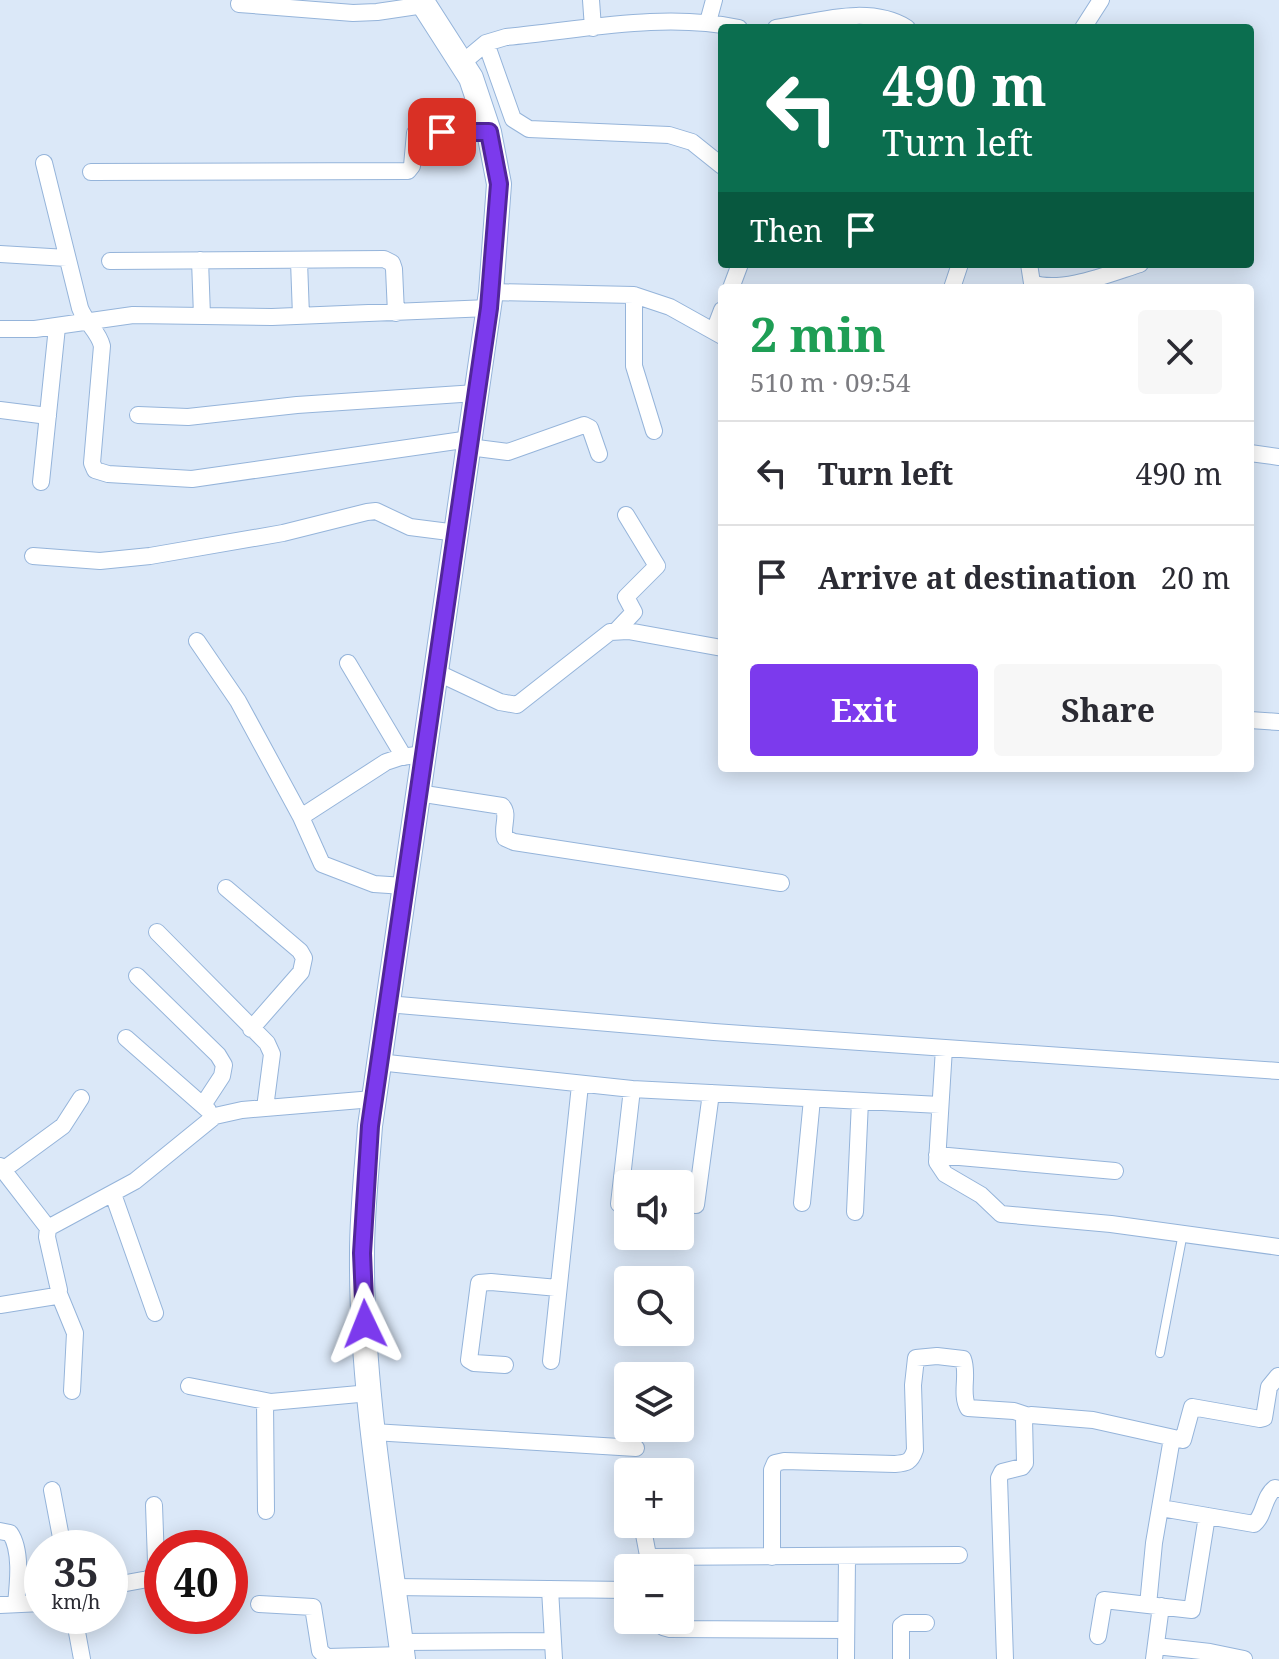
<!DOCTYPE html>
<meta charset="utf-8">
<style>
:root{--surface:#fff;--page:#f7f7f7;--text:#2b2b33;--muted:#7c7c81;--line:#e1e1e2;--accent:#7c3aed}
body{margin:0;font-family:"Noto Serif",serif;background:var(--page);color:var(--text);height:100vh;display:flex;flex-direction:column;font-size:30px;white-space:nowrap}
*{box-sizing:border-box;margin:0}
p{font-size:26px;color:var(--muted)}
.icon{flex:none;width:44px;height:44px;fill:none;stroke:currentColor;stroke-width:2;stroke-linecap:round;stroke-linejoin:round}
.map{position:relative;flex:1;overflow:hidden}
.side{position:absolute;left:718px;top:284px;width:536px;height:488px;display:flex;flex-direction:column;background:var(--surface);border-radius:8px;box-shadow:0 4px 20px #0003}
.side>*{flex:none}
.top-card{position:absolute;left:718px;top:24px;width:536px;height:244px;border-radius:8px;box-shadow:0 4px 20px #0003;background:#0b6e4f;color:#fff;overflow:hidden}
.controls{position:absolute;left:614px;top:1170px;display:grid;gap:16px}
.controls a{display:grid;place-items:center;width:80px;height:80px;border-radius:8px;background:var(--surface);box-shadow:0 4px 20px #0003;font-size:40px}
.speed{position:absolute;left:24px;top:1530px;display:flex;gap:16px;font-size:40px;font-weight:700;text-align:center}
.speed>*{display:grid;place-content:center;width:104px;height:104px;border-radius:50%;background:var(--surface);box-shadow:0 4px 20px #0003;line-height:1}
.speed small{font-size:20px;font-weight:400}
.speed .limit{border:12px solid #d22;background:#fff;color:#111}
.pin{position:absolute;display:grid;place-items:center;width:68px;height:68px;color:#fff;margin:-34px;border-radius:16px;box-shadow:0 4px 12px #0006}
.me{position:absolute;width:88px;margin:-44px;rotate:358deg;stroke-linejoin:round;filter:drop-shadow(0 0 6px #0008)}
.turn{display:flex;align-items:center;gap:28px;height:168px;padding:0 32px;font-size:36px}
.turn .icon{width:104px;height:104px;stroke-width:2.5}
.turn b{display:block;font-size:56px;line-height:68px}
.then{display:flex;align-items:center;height:76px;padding:0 32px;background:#0003;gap:16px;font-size:30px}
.round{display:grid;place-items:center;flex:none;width:84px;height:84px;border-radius:8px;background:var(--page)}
.headline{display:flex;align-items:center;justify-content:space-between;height:136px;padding:0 32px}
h1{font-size:48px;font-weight:700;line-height:60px;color:#1e9e55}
.primary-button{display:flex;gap:16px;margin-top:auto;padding:16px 32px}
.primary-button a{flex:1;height:92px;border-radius:8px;background:var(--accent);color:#fff;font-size:32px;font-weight:700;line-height:92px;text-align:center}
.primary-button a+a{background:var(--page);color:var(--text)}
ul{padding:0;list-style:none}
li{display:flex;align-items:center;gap:24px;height:104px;padding:0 32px;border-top:2px solid var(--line)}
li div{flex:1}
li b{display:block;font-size:30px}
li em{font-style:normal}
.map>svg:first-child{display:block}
</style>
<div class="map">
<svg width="1279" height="1659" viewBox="0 0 1279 1659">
<rect width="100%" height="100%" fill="#dbe8f8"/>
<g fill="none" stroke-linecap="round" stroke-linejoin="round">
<defs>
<path id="lane" d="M1160,1353L1183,1233"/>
<path id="street" d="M591,0L593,28
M239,4L353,13L377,12L424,5
M708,22L714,0
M776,28C817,22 869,4 907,28
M1083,28L1101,0
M486,43L513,119L529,129L669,135L692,142L722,166
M462,63L486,43L506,37C582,30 663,12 739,28
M44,163L80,308C85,322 99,332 102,346L92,463L95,470L108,474L192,479L470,439
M91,172L408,171L412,166L415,133L489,132
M0,254L67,258
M200,260L202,316
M110,261L384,259L392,263L394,269L396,313
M299,261L301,316
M1029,264L1032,283C1061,294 1111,273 1140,264
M731,288L740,264
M952,288L960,264
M491,292L634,295L670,307L722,336
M634,295V366L654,431
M0,329H35L133,315L272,317L489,308
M714,331L722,310
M0,410L48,416
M138,415L188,417L297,405L476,393
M469,447L508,452L584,425L590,428L599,454
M1250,453L1279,457
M41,482L57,327
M33,556L100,561L150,556L283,533L367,512L376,511L410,527L457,533
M617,630L634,612L626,597L657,566L626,515
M197,641L238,701L301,817L322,864L374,884L404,886
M348,663L404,757
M436,672L500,702L517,705L610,632L628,631L722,648
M1250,720L1279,722
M418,793L502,806C510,814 501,828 505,838L514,842L781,883
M301,817L386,762L401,757L424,754
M226,888L300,951L304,958L301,972L251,1029
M157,932L267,1043L272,1054L265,1108
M137,976L218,1055L224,1065L222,1076L203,1105
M387,1004L714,1032L1279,1071
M126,1038L208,1110
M944,1048L937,1162L945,1174L981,1195L1001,1214L1111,1224L1279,1247
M378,1062L632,1089L940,1105
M937,1155L1115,1171
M0,1166L48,1228
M3,1170L63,1126L81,1098
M113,1194L155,1313
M802,1203L812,1099
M619,1204L632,1089
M696,1205L711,1093
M855,1212L860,1101
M59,1294L75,1333L72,1391
M0,1305L56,1296L59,1290L47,1237L48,1228L135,1181L215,1116L242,1110L373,1099
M551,1361L580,1085
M505,1365L474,1363L469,1360L479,1283L491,1282L558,1288
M189,1386L271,1402L370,1393
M265,1401L266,1511
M373,1432L636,1448
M52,1490L63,1548
M1161,1508L1254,1524C1265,1515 1263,1497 1275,1488L1279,1489
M642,1524L650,1566
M0,1531L10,1533C22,1550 18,1584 16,1604
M649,1557L959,1555
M772,1557V1470L775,1463L784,1461L895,1464C907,1463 911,1462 915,1450L913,1385L916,1358L937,1356L963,1359C969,1375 960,1393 968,1408L1014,1411L1026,1415
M110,1586L148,1579L154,1575L156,1562L154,1505
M394,1587L628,1590
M550,1589L554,1659
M259,1604L313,1607L320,1651L327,1657L403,1655
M0,1605L42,1603
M1148,1605L1154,1543L1172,1438
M74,1616L82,1659
M660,1620L663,1627L670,1629L845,1630
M1098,1636L1104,1600L1192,1610L1207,1516
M401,1642L553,1641
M1156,1646L1210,1652L1244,1659
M846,1659L847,1557
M901,1659V1626L905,1623H926
M1005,1659L999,1478L1002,1472L1022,1467L1025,1463L1024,1418L1031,1415L1093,1420L1183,1440L1192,1407L1260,1419L1264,1418L1269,1387L1278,1376
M1154,1659L1161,1606"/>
<path id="secondary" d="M403,1659C386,1525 361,1389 362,1254C362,1211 367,1168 370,1126L491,292L499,184L489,132L471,78L421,0"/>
</defs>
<use href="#lane" stroke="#95b4da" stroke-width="10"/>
<use href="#street" stroke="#95b4da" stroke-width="18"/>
<use href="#secondary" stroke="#95b4da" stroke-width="26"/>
<use href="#lane" stroke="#fff" stroke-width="8"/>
<use href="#street" stroke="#fff" stroke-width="16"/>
<use href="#secondary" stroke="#fff" stroke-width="24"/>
</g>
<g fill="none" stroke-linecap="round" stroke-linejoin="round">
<defs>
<path id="route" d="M365,1324L362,1253L370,1126L489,308L499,184L489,132H442"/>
</defs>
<use href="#route" stroke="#51269a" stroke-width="20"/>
<use href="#route" stroke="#7c3aed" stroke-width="14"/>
</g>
</svg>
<div class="controls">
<a><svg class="icon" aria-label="sound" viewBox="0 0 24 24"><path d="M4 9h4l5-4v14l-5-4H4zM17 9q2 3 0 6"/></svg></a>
<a><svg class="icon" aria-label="search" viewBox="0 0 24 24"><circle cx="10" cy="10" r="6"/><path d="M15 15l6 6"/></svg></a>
<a><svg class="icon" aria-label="layers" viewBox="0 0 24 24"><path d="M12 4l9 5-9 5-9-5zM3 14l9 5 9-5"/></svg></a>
<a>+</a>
<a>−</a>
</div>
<div class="speed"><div>35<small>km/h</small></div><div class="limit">40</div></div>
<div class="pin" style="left:442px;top:132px;background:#d93025"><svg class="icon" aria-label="arrive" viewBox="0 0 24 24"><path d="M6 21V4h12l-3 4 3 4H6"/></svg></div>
<svg class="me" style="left:365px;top:1324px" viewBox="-20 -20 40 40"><path d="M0-17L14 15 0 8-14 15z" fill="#7c3aed" stroke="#fff" stroke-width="4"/></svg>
<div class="top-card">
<div class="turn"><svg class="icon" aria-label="left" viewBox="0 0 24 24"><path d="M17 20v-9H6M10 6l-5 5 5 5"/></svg><div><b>490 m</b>Turn left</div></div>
<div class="then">Then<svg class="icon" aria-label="arrive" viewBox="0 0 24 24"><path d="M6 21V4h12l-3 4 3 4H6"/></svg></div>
</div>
<section class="side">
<div class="headline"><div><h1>2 min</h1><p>510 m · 09:54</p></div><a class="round"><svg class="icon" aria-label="close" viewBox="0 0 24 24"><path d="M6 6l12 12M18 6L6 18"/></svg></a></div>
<ul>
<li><svg class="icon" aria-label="left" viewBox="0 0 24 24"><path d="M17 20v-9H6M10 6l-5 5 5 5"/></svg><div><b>Turn left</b></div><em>490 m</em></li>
<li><svg class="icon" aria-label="arrive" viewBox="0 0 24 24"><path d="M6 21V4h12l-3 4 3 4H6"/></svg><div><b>Arrive at destination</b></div><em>20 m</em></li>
</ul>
<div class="primary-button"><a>Exit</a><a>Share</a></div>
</section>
</div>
